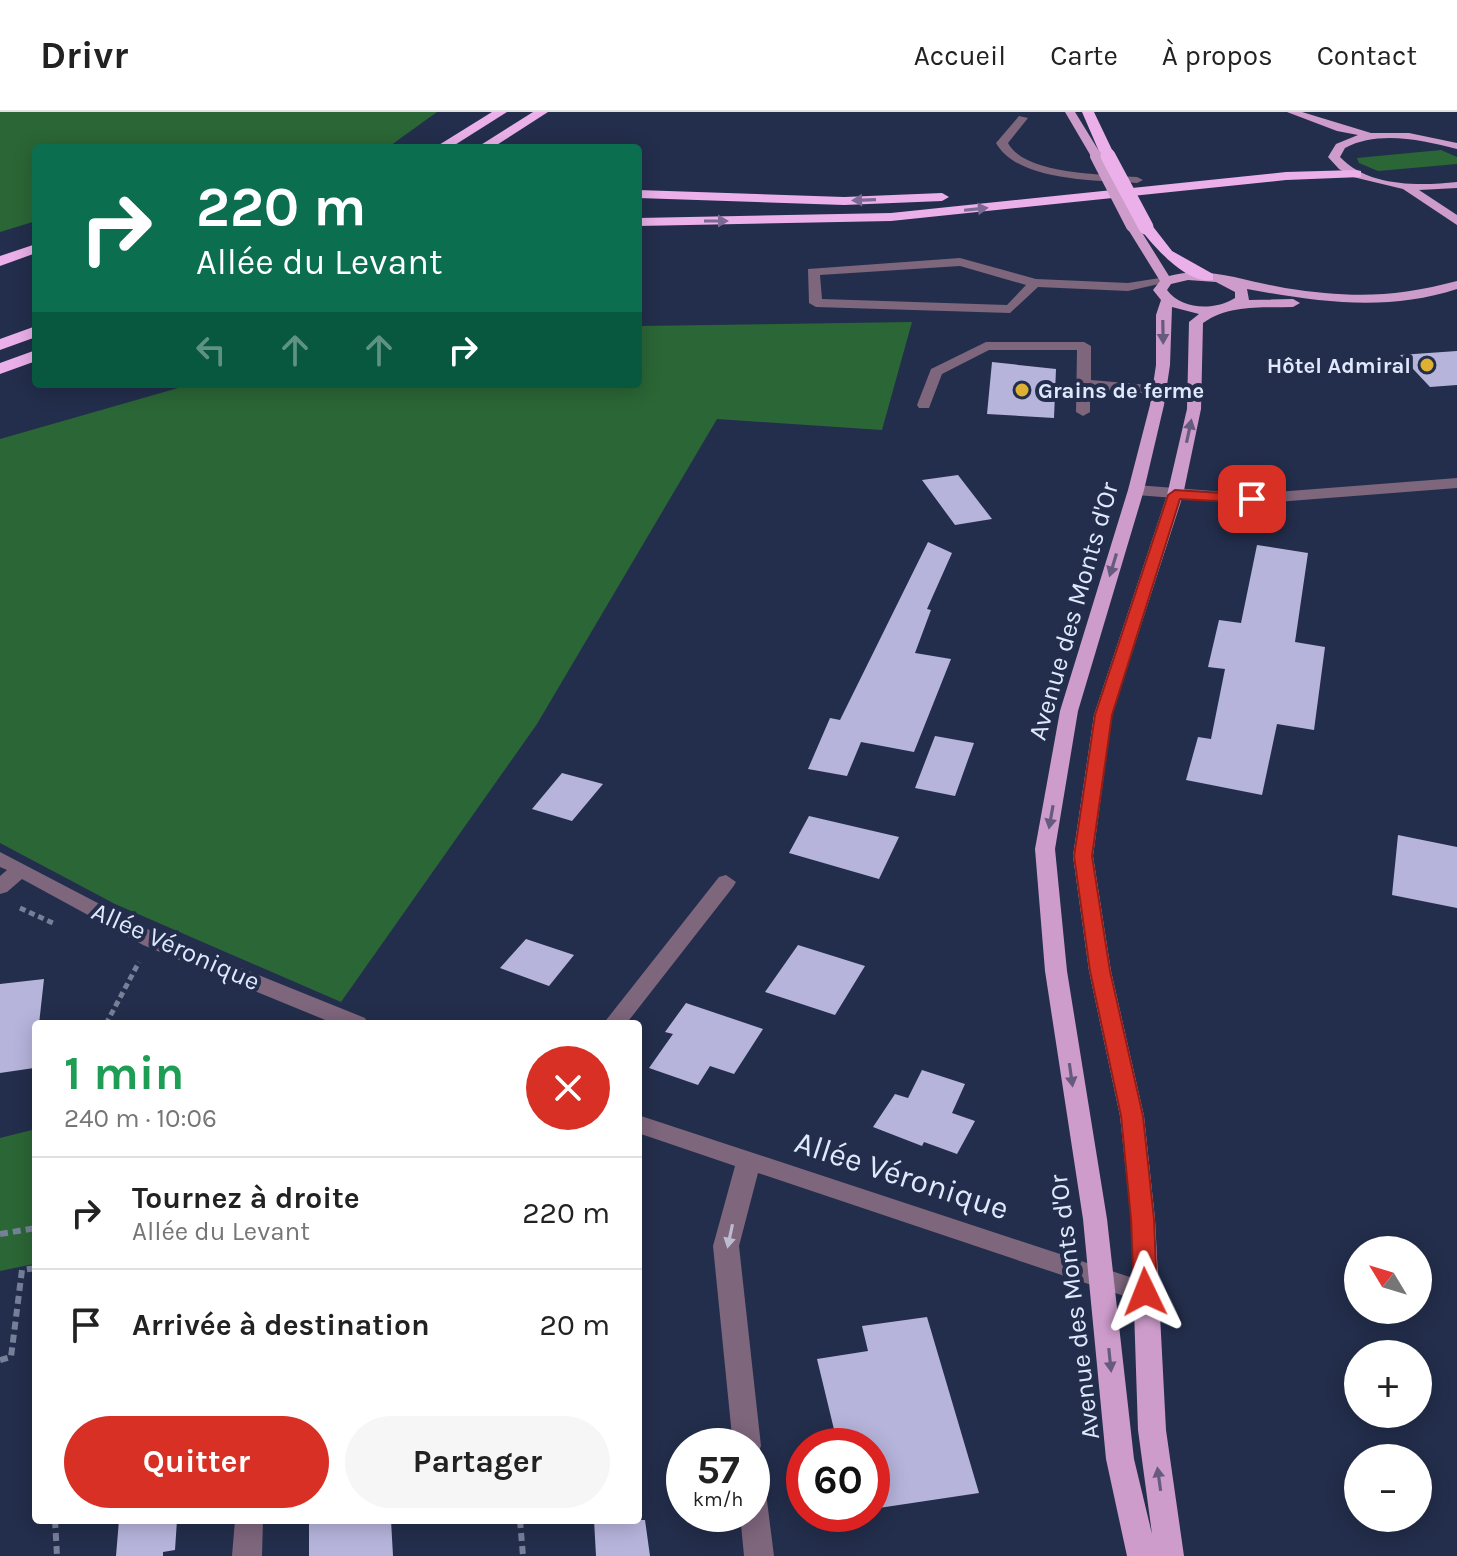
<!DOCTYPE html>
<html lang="fr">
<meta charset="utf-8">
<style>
:root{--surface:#fff;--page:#f6f6f6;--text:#222;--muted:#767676;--line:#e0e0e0;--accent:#d93025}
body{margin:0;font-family:Karla,sans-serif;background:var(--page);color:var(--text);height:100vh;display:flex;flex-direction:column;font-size:30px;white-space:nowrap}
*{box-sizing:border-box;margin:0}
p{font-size:26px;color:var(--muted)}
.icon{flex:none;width:44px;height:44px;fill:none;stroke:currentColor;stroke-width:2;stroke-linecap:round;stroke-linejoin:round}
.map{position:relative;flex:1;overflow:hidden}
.sheet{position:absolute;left:32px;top:908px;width:610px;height:504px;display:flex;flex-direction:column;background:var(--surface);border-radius:8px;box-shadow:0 4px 20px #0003}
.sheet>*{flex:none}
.banner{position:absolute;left:32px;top:32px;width:610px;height:244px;border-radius:8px;box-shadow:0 4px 20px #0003;background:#0b6e4f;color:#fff;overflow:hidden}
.needle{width:52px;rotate:308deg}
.tools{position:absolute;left:1344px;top:1124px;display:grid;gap:16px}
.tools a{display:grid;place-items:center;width:88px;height:88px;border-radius:50%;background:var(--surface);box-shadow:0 4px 20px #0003;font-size:40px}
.speed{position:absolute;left:666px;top:1316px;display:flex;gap:16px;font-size:40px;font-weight:700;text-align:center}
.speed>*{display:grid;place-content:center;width:104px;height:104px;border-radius:50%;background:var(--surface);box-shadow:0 4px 20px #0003;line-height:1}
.speed small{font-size:20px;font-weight:400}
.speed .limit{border:12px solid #d22;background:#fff;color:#111}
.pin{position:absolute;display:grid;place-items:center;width:68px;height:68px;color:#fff;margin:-34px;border-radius:16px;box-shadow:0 4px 12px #0006}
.me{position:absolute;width:88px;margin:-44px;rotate:358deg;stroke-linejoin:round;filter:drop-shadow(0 0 6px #0008)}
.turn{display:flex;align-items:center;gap:28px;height:168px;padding:0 32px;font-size:36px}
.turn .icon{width:104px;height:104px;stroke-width:2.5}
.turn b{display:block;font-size:56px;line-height:68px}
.lanes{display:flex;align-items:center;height:76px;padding:0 32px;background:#0003;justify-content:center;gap:40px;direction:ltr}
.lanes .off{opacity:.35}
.round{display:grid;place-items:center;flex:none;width:84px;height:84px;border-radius:42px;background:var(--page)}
.head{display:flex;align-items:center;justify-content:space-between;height:136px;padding:0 32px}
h1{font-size:48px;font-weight:700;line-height:60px;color:#1e9e55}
.cta{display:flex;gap:16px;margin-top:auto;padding:16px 32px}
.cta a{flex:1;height:92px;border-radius:48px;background:var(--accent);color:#fff;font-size:32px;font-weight:700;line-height:92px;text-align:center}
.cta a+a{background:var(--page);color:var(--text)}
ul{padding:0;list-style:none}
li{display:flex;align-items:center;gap:24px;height:112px;padding:0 32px;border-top:2px solid var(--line)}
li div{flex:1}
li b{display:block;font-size:30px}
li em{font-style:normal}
header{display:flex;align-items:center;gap:48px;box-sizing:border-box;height:112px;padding:0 40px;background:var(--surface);border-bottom:2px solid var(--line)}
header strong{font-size:38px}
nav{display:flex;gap:44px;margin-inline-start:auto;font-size:28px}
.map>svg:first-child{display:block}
</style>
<header>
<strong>Drivr</strong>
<nav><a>Accueil</a><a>Carte</a><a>À propos</a><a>Contact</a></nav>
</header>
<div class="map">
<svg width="1457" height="1444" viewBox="0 0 1457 1444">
<rect width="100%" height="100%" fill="#232e4c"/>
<path fill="#2b6636" d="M0,0H437L387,36H36V109L0,120Z
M1441,38L1457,45V52L1378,59L1359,51L1357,46Z
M912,210L882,318L717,307L537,612L341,890L115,792L0,731V327L192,272H638V214Z
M36,1017L34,1152L0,1159V1026Z"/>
<path fill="#b7b4dc" d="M1457,239V273L1430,275L1400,243Z
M992,250L1056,257L1054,306L987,302Z
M958,363L992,407L955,413L922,368Z
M928,430L952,441L927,497L931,498L915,541L951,547L914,640L861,630L847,664L808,657L830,606L840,608Z
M1257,433L1308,441L1295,530L1325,535L1314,618L1277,612L1262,683L1186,668L1198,625L1211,627L1225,557L1208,555L1219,508L1241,511Z
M935,624L974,631L955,684L915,676Z
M562,661L603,672L572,709L532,697Z
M809,704L899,725L879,767L789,741Z
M1398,723L1457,735V796L1392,783Z
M526,827L574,843L549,874L500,856Z
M798,833L865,854L835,903L765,880Z
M44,867L39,912H36L34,956L0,961V872Z
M686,891L763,917L734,962L710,954L698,973L649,956L673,922L665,920Z
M922,958L965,972L952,1001L975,1009L957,1042L924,1030L922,1034L873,1015L895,982L908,986Z
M927,1205L979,1381L872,1397V1334H838L817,1247L868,1239L862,1214Z
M119,1408H177L175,1438L163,1440V1444H116Z
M309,1408H391L393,1444H309Z
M594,1408H645L650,1444H596Z"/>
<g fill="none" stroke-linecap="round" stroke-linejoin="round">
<path stroke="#768099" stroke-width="5" stroke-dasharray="6 4" stroke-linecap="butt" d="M20,796L55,812
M106,912L139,850"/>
<path stroke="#768099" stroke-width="6" stroke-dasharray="8 5" stroke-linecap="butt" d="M0,1122L36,1116
M0,1248L11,1245L22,1158L36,1156
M55,1408L57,1444
M520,1408L523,1444"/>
<path fill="#7e667d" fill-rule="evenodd" d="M1019,4L1028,6L1008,31C1025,63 1104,62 1137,65L1143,68L1137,71C1097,68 1018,70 996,31Z
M960,146L1036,167L1128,171L1166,165L1172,169L1128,179L1038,175L1010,201L816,195L809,191L808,157ZM960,154L1026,173L1007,193L822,187L820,163Z
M986,230H1084L1091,234V268L1195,277L1202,281L1195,285L1090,277V300L1083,304L1076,300L1077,238H989L942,262L929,296H919L917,293L931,257Z
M1457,366V376L1252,392L1136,383L1128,378L1136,373L1252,382Z
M0,740L159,823L365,906L368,912H335L143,833L22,767L7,780L0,782V764L7,758L0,755Z
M726,763L736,770L733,775L626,912H603L719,765Z
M638,1003L1154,1173L1158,1180L1154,1187L1145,1191L758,1061L739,1134L761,1334L757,1343L752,1344V1334H733L713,1134L735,1054L638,1021Z
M752,1368L762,1372L766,1381L774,1444H744L740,1402H752Z
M235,1408H263L262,1444H232Z"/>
<path fill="#cd9ccb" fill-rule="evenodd" d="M1065,0H1075L1102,44L1100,46H1092Z
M1287,0H1302L1371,21H1409L1457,31V37C1422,28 1378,18 1345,36L1340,45C1368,75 1419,74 1457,70V76L1419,78L1457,103V113L1403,77L1353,65L1339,57L1328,45L1336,32L1358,23L1337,19Z
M1128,111H1136L1169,164C1207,153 1248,170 1285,176C1350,186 1393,186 1457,169V177C1387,200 1318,190 1247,177L1249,188L1293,187L1300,191L1293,195C1261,196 1230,192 1203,211L1201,297L1183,383L1112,603L1093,744L1111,859L1144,1004L1155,1107L1166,1318L1184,1444H1127L1106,1347L1083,1107L1045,859L1035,737L1060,599L1128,378L1150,293L1156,253V203L1161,188L1153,178L1160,169L1126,114ZM1188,168L1216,170L1235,180V186C1214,199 1182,198 1167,178L1171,172ZM1172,195L1199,202L1189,210L1187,297L1167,383L1094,603L1073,744L1089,859L1120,1004L1131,1107L1138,1318L1152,1422L1134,1347L1107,1107L1067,859L1055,737L1078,599L1144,378L1164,293L1170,253Z"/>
<path fill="#ebb0e9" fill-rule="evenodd" d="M492,0H507L450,36H434Z
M533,0H548L492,36H476Z
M1082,0H1094L1115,44L1113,47L1101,44Z
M1356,58L1361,59V65L1286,68L891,109L638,114V106L891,101L1286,60Z
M638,78L844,85L942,81L949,85L942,89L844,93L638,86Z
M1146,111L1151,112L1172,139L1213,162V168C1187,173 1153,134 1139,115Z
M36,132V141L0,154V144Z
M36,214V225L0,238V227Z
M36,238V249L0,262V251Z"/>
<path stroke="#cd9ccb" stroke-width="12" d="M1096,44L1132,114"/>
<path stroke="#ebb0e9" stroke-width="15" d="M1108,44L1146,115"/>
</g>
<defs><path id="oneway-solid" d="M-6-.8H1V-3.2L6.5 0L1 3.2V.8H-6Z" transform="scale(2)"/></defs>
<g fill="#7d6893">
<use href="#oneway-solid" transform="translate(864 88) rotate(178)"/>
<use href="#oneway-solid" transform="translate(976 97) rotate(-6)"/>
<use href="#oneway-solid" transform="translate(716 109)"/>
</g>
<g fill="#675a7f">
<use href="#oneway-solid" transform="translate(1163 220) rotate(89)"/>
<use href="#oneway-solid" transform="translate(1189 319) rotate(-78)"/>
<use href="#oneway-solid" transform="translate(1113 453) rotate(107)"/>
<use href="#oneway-solid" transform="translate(1051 705) rotate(100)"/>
<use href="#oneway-solid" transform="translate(1071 963) rotate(82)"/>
<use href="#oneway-solid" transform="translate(1110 1248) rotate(84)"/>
<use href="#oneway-solid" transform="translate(1159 1367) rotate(-98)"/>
</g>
<use fill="#bebbd0" href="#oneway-solid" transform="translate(730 1124) rotate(102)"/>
<path fill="#d93025" stroke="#8d1f18" stroke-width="2" d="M1175,378L1252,383L1259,387L1252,391L1180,387L1112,603L1092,744L1110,859L1143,1004L1154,1107L1157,1180L1154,1186L1145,1189L1137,1186L1134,1180L1131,1107L1121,1004L1090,859L1074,744L1095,603L1168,383Z"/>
<g fill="#deb133" stroke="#232e4c" stroke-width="3">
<circle cx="1427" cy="253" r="8"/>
<circle cx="1022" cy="278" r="8"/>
</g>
<g text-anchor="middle" stroke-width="8" stroke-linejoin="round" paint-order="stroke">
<g font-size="22" font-weight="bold" fill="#e0e9fc" stroke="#232e4c" text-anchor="end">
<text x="1411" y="261">Hôtel Admiral</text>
<text x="1038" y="286" text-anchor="start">Grains de ferme</text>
</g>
<g font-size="26" fill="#e0e9fc" stroke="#232e4c">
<text transform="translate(1073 499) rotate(-74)" y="9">Avenue des Monts d'Or</text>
<text transform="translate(176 834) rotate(24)" y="9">Allée Véronique</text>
<text transform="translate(1074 1195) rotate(-97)" y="9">Avenue des Monts d'Or</text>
</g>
<g font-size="32" fill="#e0e9fc" stroke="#232e4c">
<text transform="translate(902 1063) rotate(18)" y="11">Allée Véronique</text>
</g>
</g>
</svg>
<div class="tools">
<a><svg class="needle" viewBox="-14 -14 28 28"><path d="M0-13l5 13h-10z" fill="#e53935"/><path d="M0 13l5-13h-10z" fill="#767676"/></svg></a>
<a>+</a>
<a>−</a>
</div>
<div class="speed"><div>57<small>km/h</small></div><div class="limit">60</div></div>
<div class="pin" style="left:1252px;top:387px;background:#d93025"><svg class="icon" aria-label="arrive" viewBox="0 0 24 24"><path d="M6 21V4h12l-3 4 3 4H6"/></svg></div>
<svg class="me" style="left:1145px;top:1180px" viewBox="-20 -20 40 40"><path d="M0-17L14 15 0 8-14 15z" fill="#d93025" stroke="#fff" stroke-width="4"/></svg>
<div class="banner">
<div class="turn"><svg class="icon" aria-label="right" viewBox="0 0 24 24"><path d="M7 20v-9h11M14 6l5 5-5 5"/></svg><div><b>220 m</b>Allée du Levant</div></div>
<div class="lanes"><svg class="icon off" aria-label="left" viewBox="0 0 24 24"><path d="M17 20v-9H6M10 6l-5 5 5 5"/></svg><svg class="icon off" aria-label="ahead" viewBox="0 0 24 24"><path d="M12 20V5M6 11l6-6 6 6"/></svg><svg class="icon off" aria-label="ahead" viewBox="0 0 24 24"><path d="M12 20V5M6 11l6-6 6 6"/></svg><svg class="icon" aria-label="right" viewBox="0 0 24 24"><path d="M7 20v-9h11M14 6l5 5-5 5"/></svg></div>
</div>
<section class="sheet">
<div class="head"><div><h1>1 min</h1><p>240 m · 10:06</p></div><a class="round" style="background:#d93025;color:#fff"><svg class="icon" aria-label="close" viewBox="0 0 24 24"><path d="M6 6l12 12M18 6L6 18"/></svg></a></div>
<ul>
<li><svg class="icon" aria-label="right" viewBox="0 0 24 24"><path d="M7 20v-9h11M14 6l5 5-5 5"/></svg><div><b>Tournez à droite</b><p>Allée du Levant</p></div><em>220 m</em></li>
<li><svg class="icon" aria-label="arrive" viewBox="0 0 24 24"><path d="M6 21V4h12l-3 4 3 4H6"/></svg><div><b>Arrivée à destination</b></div><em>20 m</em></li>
</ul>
<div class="cta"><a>Quitter</a><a>Partager</a></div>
</section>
</div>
